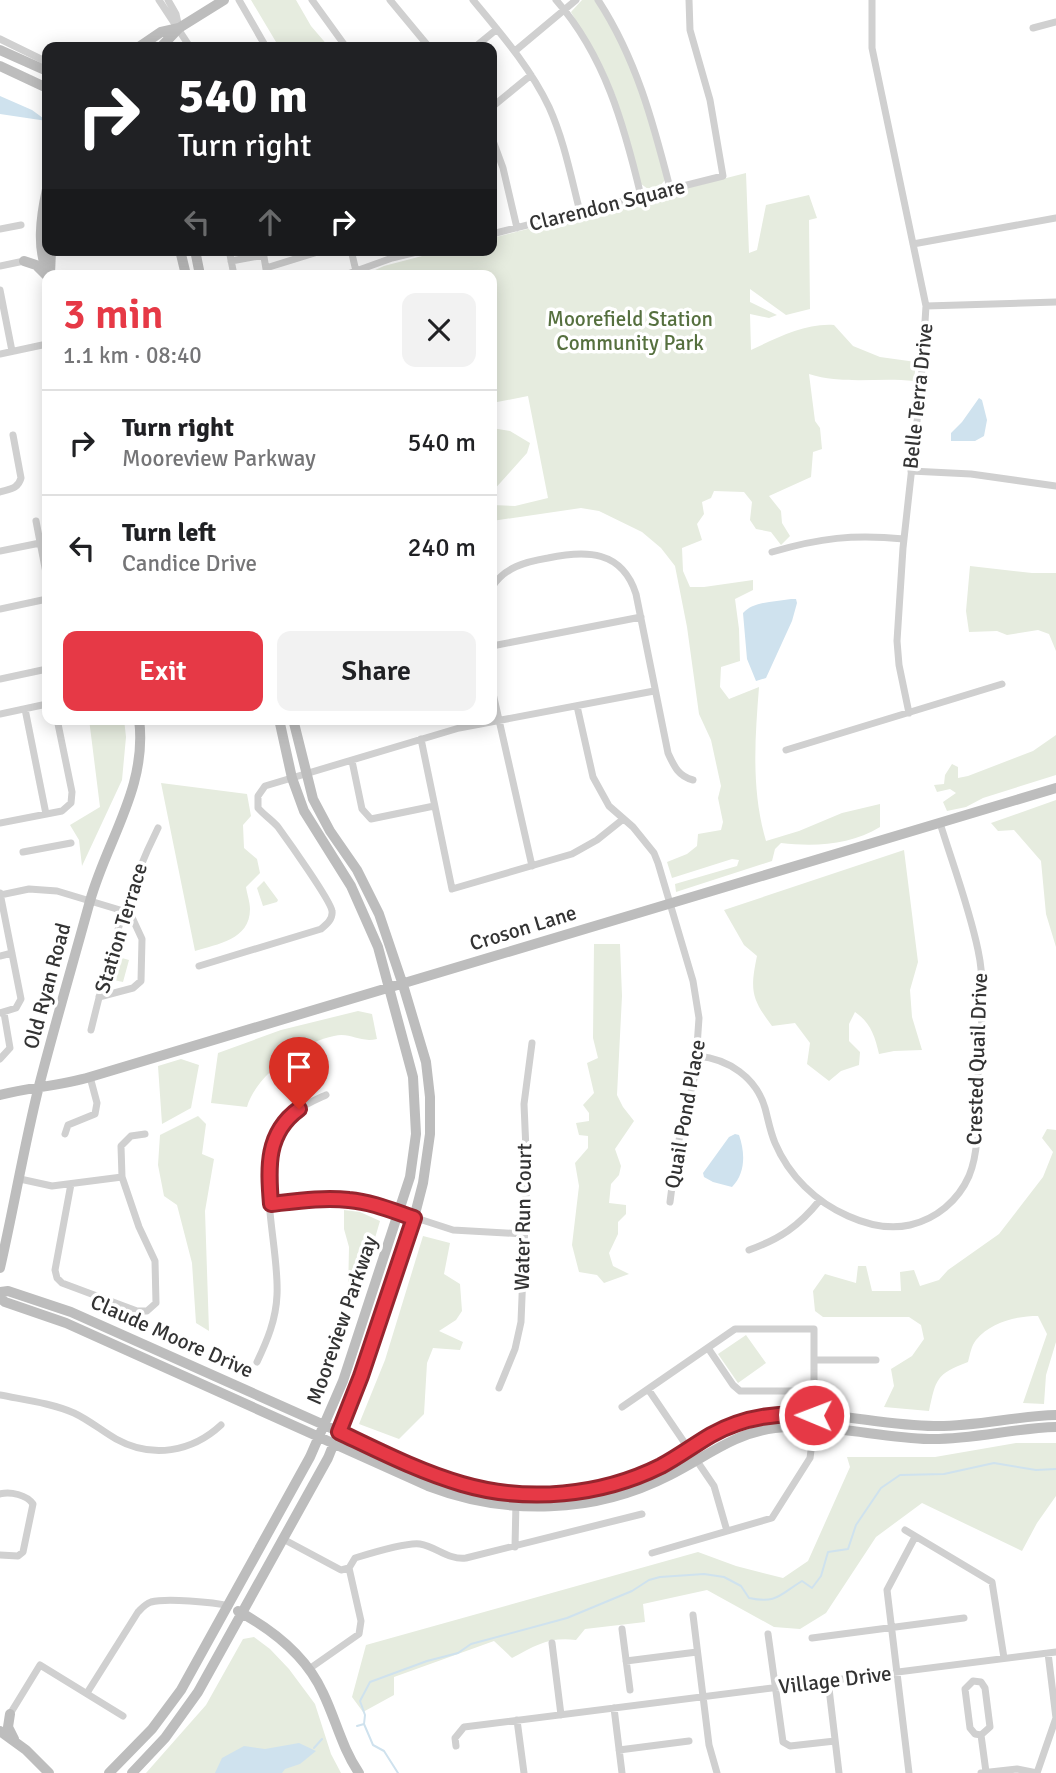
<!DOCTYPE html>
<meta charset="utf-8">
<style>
:root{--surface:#fff;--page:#f2f2f2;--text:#202124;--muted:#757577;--line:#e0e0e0;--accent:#e63946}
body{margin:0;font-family:Signika,sans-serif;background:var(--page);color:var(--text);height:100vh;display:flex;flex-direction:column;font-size:26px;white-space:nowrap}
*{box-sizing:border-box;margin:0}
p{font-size:23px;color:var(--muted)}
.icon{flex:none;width:38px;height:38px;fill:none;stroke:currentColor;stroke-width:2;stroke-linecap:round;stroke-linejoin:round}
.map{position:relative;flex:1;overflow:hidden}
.sheet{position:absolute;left:42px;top:270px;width:455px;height:455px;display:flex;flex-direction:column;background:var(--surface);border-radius:14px;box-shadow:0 4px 18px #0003}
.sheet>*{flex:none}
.banner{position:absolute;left:42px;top:42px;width:455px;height:214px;border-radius:14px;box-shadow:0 4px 18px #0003;background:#202124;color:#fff;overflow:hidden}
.pin{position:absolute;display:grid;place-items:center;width:60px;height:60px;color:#fff;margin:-72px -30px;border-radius:50% 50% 50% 0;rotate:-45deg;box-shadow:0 0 7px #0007}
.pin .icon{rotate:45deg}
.me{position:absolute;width:77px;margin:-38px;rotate:271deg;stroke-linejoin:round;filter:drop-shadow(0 0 5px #0008)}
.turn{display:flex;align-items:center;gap:24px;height:147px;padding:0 21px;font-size:32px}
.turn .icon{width:91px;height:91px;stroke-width:2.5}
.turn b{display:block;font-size:49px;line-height:60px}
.lanes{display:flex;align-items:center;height:66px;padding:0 21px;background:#0003;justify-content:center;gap:35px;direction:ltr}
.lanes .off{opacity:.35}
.round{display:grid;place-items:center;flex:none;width:74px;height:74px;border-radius:14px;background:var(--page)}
.headline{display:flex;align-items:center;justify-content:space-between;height:119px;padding:0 21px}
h1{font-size:42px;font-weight:600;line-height:52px;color:var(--accent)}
.action{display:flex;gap:14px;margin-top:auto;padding:14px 21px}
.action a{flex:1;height:80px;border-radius:14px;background:var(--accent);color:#fff;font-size:28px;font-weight:600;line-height:80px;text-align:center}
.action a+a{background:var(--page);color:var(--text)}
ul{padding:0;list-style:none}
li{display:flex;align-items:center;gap:21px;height:105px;padding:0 21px;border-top:2px solid var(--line)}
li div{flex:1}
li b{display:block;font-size:26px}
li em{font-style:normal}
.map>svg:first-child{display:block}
</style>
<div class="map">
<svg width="1056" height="1773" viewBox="0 0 1056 1773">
<rect width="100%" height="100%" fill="#fff"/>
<path fill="#e6ecdf" d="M251,0H296L311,26L329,47L301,45L279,47Z
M582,0H595L618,39L641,91L665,180L659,187L648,189L641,184L615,95L602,65L571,12Z
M746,173L749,253L757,250L766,205L809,195L817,218L809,220L810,309L786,315L750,289V302L777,315L769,318L750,314L751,350C777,338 805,323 834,325L853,346L880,357L916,362L914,381C879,377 844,385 809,374L815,421L820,428L822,449L813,452L811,477L769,496L781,511L782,523L790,536L781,545L771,532L756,529L750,520L752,502L744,492L714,491L711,498L702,502L704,514L697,524L702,540L682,548L683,571L690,587H704L753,580V590L735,599L739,629L740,661L721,667L720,687L729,699L759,687C755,739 751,790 766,841L799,831L842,813L880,804V827C851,845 815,847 781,843L775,849L772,861L676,892L675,884L737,866L739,860L732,859L672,878L667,862L687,854L697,846L698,834L721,830L723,822L718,798L721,786L711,740L699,714L687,627L675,566L661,548L642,532L599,511L581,508L492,521V505L515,506L548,498L528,396L492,403V275H364L384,266L445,250H492V238Z
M492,428L510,431L530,443L527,453L492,492Z
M970,566L1032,573H1056V651L1049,634L1038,630L1007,635L997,631L969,632L966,611Z
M89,719H124L126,737L122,780L82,866L79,840L70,825L100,807Z
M1056,735V775L983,798L966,807L947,811L943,802L956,793L950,789L937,792L934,785L944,784L945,775L952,764L958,767V778L968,776L1033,751Z
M161,783L247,794L251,816L243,825L244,848L257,859L260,873L246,887C247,894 250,902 250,909C250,940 217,944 195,951Z
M1056,800V947L1046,914L1041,861L1014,830L998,831L991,823Z
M904,850L918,962L910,990L912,1017L922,1050L894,1051L879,1054C875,1036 870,1022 855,1012L849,1024V1041L860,1052L859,1065L841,1071L829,1081L807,1064L810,1043L795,1023L772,1026C751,998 750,990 757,956L744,945L724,910Z
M264,881L278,900L277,902L263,906L257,888Z
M594,944H620L622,996L617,1095L623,1107L634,1121L615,1149L621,1166L619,1175L611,1184L609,1203L626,1205V1214L618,1222V1234L609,1253L613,1266L629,1274L604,1283L597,1275L579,1272L572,1245L579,1186L575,1163L588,1148V1136L579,1135L576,1123L589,1121V1113L583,1105L594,1093L587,1063L598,1058L593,1038Z
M115,956L129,960L123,982L109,979Z
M358,1011L372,1014L377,1039C359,1043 351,1032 334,1036C302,1042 256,1075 247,1107L211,1103L218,1053L281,1030Z
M181,1059L199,1065L191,1108L162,1124L158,1066Z
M198,1116L206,1124L202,1154L214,1159L205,1211L209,1331L196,1323L192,1263L177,1205L164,1196L158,1165L160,1135Z
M1047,1129L1056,1130V1342L1046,1375L1044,1404L1023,1403L1047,1334L1038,1316C1016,1316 991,1322 976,1340C971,1346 970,1355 968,1362C936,1374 936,1379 929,1411L884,1407L894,1386L891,1369L912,1356L924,1339L921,1325L909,1317H823L815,1311L813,1291L825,1274L856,1283L858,1266H866L872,1291H901L900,1272L914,1270L920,1286L939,1280L948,1270L999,1234L1043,1177L1053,1152L1042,1138Z
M344,1210L360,1212L380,1221L358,1296L348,1295L349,1247L344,1229Z
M423,1236L450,1243L444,1274L460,1284L462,1311L456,1320L439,1331L463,1342L460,1350L433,1348L427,1363L424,1414L399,1439L359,1424L385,1360Z
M746,1335L766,1363L738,1383L718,1354Z
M1016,1443H1056V1496L1037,1523L1022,1551L922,1503L876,1537L826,1613L800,1629L774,1627L707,1590L643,1604L645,1622L585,1629L576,1640C548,1637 537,1645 512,1658L494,1641L394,1677V1695L363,1712L352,1697L366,1645L698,1552L736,1566L783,1578L808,1561L850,1467L847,1457H935Z
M254,1637L270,1649L289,1669L315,1704L331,1754L341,1773H146L206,1705L243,1639Z"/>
<path fill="#cfe2ee" d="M0,96L32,110L47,121L0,114Z
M979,398L982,400L987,420L984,436L975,441H951V433L962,422Z
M791,599H796L797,603L792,621L766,678L756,681L747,659L743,613C754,601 775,602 791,599Z
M735,1134L739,1135C745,1152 746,1173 732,1187L713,1182L704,1177L703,1173L729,1137Z
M299,1743L316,1751L300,1764L285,1769L282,1773H215L222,1758L244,1746L265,1749Z"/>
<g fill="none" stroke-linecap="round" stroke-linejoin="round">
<path stroke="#cfe2ee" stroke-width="2" d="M364,1724L365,1715L360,1701L370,1682L427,1661L458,1653L471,1644L567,1618L632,1591L649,1580L660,1577L704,1574L724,1577L741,1586L749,1598C777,1604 779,1595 802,1581L812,1588L821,1576L828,1552L848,1549L856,1525L881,1488L900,1475L944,1474L994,1463L1036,1470L1056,1469
M357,1726L364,1724L373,1745L384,1751L398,1773
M314,1748L322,1739"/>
<path stroke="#d0d0d0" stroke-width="7" d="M159,0L190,47
M168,0L176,14L179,28
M239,0L266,47
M312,0L346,47
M390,0L429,47
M473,0C501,34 530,67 549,107C564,140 571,177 580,212
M556,0C605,56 624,125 641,196
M598,0C636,58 653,122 670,188
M872,0V48L926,306L921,385L903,548L897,641L899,665L909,713
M1033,28L1056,22
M0,39L47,62
M475,47L497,29
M515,51L576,0
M492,107L531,75
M492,138L503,168L517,228
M0,229L21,225
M492,234L723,176L710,100L690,30L689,0
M913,244L1056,218
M229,250L234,275
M351,250L356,271
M263,251L267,275
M231,261L264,255
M0,266L24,261
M266,268L324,250
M345,275L392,258L425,250
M0,290L12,351
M926,306L1056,302
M0,354L47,344
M911,471L971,474L1056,486
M0,492C10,489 18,489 21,478L13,435
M36,521L47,578
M0,551L40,543
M772,552C820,538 853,534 904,539
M492,587C505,567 525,562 548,558C586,550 622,550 636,594L668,753C674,766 678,776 693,780
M0,609L47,599
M492,646L641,617
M0,679L47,669
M492,689L532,866
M577,706L593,777L609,806L633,827L654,853L658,863L693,981L699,1018L695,1075L677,1148L670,1202
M25,709L46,814
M0,714L47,704
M421,739L452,889L572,854L597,840L622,820
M786,750L1002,684
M352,761L362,809L371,819L434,806
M0,823L62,811L71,803L72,792L57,719
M23,852L71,843
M0,895L29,889L57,891L130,913L142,939L141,981L133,988L99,997
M0,956L12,953
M199,966L321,929C327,924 333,919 332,911C331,901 286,838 278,827C272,820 264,815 258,808V796L265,786L459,728L654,691
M0,1013L16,1008L21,999L0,893
M91,1030C108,960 126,892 158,828
M698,1056C728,1059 756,1077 765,1108C768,1119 770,1131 775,1143C789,1176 816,1202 848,1216C868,1225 888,1230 910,1225C936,1219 958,1201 969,1176C981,1147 977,1108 978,1077C980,1035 987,991 978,950C969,907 953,865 940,823
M0,1059L10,1048L4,1013
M65,1134L68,1125L95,1114L97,1103L90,1077
M20,1179L52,1186L122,1177
M71,1184L55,1270L57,1278L62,1283L137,1311H147L156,1303L155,1261L139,1227L122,1177L121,1146L131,1136L145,1134
M271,1204L323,1199L349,1200L373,1204L453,1230L524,1234
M749,1250C780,1239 799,1226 820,1200
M708,1348L733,1385L740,1391H814
M814,1360H876
M257,1362C267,1341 276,1320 277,1295C280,1242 247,1152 293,1113C303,1105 315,1100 326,1095
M499,1388L515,1349L521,1322L527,1174L524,1104L532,1043
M648,1389L714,1486L727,1531
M0,1395C25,1400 51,1403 74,1413C89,1420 102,1431 116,1439C152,1459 192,1452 221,1425
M622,1407L735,1329H814V1415
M0,1494C10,1491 27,1495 33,1504L23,1552L18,1556L0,1555
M905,1530L992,1582L1004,1658
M283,1539L341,1570L349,1568L355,1558C368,1554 408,1542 420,1544C437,1547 448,1560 466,1558L642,1514
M515,1547L516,1502
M652,1553L772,1518L810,1458L814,1428
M693,1615L709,1745L717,1773
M622,1629L630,1690
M768,1634L783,1742L790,1746L835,1741
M812,1638L964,1618
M552,1643L561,1715
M626,1661L697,1652
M309,1669L359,1634L361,1621L349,1568
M828,1680L839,1773
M973,1681L981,1682L985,1688L990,1727L981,1735L975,1734L970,1728L965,1689Z
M87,1693L138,1612C142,1608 145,1604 151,1602C166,1598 213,1602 229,1606
M614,1708L622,1773
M10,1714L40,1665L123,1716
M517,1720L524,1773
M981,1735L986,1772
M456,1746L455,1738L464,1727L1056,1652
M619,1750L689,1741
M909,1773L887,1590L915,1537
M981,1773L1017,1769L1037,1773
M1037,1773L1056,1718L1048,1653"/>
<path stroke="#bdbdbd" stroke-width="10" d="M139,47L161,32L179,28
M161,47L179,28L224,0
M0,50L47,71
M0,66L47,88
M47,189C41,216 36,250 49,275
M180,250L186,275
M195,250L200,275
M24,261L36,265L47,276
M50,275L51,250
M0,1095C30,1087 60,1086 90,1077L1056,788
M0,1268C14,1207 24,1146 39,1086C55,1024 73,963 90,901C107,840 148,786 139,719
M0,1292L8,1291L71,1312L434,1474C507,1502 590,1501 661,1466C696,1448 725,1423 765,1416C821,1407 878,1426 934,1426C975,1427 1015,1416 1056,1415
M0,1298L5,1302L66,1323L428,1486C507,1516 594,1514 670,1475C706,1457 734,1433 775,1428C823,1422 880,1438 929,1439C972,1440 1013,1428 1056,1427
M238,1611C273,1630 306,1655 323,1693C336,1720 342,1748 359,1773
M10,1714L8,1727L14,1739
M0,1731L26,1750L49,1773
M109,1773L152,1729L181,1690L310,1457L343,1381L410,1177L416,1134L413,1077L378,947L351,886L304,811L292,778L279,719
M132,1773L165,1738L198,1692L328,1458L361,1376L414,1218L423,1183L430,1134V1097L426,1062L403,985L379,914L357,870L330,831L313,799L293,719"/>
</g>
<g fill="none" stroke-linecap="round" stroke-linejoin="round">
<defs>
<path id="route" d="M299,1109C266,1133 268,1167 271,1204C297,1201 324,1197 349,1200C372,1202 393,1211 414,1218L361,1376L339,1432C379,1451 420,1472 462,1484C527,1503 601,1496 661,1466C678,1457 694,1445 711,1435C743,1417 778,1412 814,1415"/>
</defs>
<use href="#route" stroke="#96252e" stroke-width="18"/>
<use href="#route" stroke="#e63946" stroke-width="12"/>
</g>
<g text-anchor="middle" stroke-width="7" stroke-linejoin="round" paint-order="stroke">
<g font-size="21" fill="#333" stroke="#fff">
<text transform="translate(607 205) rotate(-14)" y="7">Clarendon Square</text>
<text transform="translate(918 396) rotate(-84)" y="7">Belle Terra Drive</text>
<text transform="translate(121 928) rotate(-73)" y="7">Station Terrace</text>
<text transform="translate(523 928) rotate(-17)" y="7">Croson Lane</text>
<text transform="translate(47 986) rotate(-75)" y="7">Old Ryan Road</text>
<text transform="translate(977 1059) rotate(-88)" y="7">Crested Quail Drive</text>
<text transform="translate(685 1114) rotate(-80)" y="7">Quail Pond Place</text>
<text transform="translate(523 1217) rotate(-89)" y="7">Water Run Court</text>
<text transform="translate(342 1320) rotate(-71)" y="7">Mooreview Parkway</text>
<text transform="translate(172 1336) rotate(24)" y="7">Claude Moore Drive</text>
<text transform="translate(835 1680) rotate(-7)" y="7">Village Drive</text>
</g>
<g font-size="21" fill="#56703f" stroke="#fff">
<text x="630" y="326">Moorefield Station<tspan x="630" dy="24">Community Park</tspan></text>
</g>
</g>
</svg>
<div class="pin" style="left:299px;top:1109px;background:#d93025"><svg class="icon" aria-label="arrive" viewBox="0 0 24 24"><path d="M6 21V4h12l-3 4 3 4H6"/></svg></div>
<svg class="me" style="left:814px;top:1415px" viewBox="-20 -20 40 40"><circle r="17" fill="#e63946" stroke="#fff" stroke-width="3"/><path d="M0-11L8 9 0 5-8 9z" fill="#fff"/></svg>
<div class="banner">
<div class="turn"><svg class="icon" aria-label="right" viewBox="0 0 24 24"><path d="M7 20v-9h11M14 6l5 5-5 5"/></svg><div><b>540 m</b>Turn right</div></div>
<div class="lanes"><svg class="icon off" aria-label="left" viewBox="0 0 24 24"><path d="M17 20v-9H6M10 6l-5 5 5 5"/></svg><svg class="icon off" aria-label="ahead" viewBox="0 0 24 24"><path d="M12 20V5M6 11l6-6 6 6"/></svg><svg class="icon" aria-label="right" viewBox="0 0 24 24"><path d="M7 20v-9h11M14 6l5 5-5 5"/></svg></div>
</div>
<section class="sheet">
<div class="headline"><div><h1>3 min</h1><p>1.1 km · 08:40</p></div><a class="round"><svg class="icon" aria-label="close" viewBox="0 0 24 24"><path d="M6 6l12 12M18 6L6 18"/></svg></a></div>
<ul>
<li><svg class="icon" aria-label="right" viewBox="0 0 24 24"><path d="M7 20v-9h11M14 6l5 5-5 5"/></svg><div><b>Turn right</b><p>Mooreview Parkway</p></div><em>540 m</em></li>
<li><svg class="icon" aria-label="left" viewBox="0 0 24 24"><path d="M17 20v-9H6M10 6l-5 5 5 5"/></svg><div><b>Turn left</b><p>Candice Drive</p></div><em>240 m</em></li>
</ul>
<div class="action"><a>Exit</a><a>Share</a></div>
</section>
</div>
